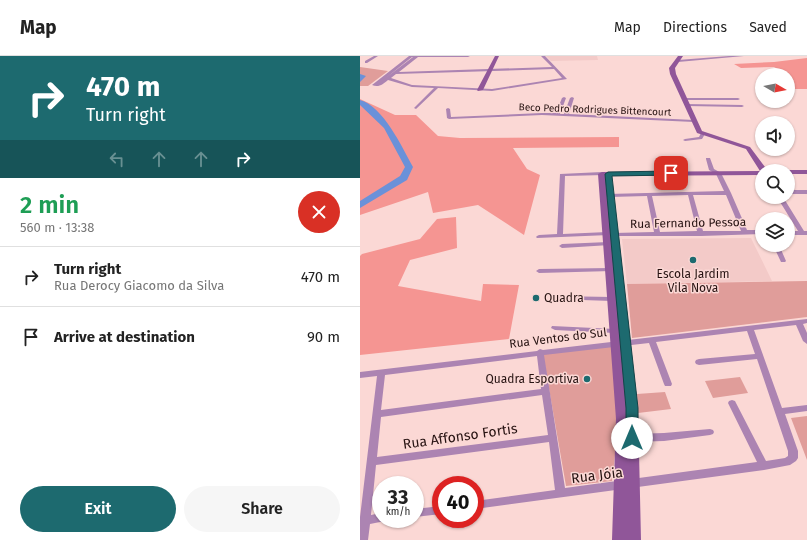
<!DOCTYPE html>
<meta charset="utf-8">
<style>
:root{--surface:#fff;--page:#f6f6f6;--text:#222;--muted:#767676;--line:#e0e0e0;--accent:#1d6a6f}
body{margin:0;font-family:"Fira Sans",sans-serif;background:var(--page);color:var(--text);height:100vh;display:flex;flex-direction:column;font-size:15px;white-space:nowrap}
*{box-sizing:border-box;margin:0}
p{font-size:13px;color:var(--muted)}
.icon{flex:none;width:22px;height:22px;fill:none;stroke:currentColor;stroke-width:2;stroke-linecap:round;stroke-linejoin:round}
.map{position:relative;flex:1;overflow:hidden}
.details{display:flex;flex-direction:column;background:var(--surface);width:360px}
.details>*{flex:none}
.banner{background:#1d6a6f;color:#fff;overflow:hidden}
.needle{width:26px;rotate:99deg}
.controls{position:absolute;left:395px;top:12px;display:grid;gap:8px}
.controls a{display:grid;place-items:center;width:40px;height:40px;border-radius:50%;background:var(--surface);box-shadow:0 1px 3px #0004;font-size:20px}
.speed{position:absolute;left:12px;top:420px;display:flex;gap:8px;font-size:20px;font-weight:700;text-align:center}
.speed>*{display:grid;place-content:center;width:52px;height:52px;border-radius:50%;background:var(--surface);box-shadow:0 1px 3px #0004;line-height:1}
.speed small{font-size:10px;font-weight:400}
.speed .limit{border:6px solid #d22;background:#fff;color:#111}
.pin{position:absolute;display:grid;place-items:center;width:34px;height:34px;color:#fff;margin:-17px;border-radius:8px;box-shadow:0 2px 6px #0006}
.me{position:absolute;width:44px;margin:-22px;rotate:0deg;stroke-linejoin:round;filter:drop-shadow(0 0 3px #0008)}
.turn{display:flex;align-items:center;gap:14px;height:84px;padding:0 20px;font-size:18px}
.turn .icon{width:52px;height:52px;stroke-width:2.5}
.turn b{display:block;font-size:28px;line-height:34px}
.lanes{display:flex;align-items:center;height:38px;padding:0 20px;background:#0003;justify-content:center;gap:20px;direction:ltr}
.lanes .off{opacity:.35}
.round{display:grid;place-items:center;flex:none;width:42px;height:42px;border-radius:21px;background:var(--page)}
.headline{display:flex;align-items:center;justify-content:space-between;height:68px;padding:0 20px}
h1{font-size:24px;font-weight:600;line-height:30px;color:#1e9e55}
.cta{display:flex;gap:8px;margin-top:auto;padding:8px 20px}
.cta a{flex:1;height:46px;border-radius:24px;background:var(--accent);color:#fff;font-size:16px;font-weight:600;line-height:46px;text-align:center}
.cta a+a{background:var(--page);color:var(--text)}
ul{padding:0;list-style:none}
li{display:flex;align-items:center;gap:12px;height:60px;padding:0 20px;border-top:1px solid var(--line)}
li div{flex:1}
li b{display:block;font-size:15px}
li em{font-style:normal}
header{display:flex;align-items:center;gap:24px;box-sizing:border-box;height:56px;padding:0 20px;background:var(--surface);border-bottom:1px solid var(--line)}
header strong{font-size:19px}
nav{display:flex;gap:22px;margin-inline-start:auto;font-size:14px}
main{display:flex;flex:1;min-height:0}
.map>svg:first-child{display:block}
</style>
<header>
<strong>Map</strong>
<nav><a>Map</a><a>Directions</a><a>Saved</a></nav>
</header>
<main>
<section class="details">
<div class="banner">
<div class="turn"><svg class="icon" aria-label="right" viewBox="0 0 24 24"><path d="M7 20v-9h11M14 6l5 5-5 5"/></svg><div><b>470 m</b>Turn right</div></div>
<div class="lanes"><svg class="icon off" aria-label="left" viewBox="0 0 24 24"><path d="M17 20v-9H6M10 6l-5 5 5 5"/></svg><svg class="icon off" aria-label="ahead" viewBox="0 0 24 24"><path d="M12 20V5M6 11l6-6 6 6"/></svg><svg class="icon off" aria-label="ahead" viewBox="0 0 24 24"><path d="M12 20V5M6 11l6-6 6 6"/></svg><svg class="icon" aria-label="right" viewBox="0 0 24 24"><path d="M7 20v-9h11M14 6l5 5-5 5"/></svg></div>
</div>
<div class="headline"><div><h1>2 min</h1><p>560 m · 13:38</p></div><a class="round" style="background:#d93025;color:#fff"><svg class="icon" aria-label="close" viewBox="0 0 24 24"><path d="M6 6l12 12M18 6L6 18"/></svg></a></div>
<ul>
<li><svg class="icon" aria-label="right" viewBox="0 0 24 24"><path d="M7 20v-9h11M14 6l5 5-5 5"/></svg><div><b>Turn right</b><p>Rua Derocy Giacomo da Silva</p></div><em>470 m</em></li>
<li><svg class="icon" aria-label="arrive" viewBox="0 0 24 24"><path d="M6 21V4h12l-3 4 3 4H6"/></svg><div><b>Arrive at destination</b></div><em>90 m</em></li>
</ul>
<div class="cta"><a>Exit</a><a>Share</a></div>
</section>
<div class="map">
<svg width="447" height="484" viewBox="0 0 447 484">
<rect width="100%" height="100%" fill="#fbd8d5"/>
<path fill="#f3cac8" d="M186,0H237L238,4L191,5Z
M391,182L412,225L267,228L262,183Z"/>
<path fill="#e09d9a" d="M0,11L28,15L8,30H0Z
M447,225V261L272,282L267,228Z
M252,290L258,373L252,425L206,430L183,298Z
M380,321L388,337L353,342L345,325Z
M305,336L311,353L278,357L277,338Z
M447,360V404L431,362Z"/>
<path fill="#f59592" d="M447,2V33H428V19H418L428,18L414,11L381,12L374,8L414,6Z
M0,43L35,59H56L78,80L100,82L259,81V91L153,92L167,113L180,119L164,179L118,149L73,157L68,136L0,159Z
M96,161L97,192L50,204L38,230L121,245L123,228L159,229L149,283L0,299V200L2,198L60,183L77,163Z"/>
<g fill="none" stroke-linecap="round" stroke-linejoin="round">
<path fill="#6a91d9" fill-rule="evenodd" d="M0,18L6,20L0,26Z
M0,44C23,50 42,91 53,111L47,124L0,152V145L40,120L45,111L24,72L0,49Z"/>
<path fill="#ac84b2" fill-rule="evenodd" d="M14,0H18L7,7H5V5Z
M49,0H110L108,1H58L39,16L192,11L181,0H185L207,23L132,35L78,32L56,53L54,52L74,32L52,31L28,24C23,28 19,32 12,29ZM52,1H53L27,21ZM194,13L202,22L132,33L52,29L31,22L36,18Z
M369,0H384L318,6L316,5L318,4Z
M204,41L206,42L200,58H204L210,42L212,41L214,42L209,58L334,64L336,65L334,66L182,59L89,63L87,62L86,53L88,52L90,53L91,61L182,57H196L202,42Z
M324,42H378L380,43L378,44H323V42Z
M326,48L382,49L384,50L382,51L327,50H326Z
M341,77L345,78L342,83L325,85L323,84L325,83L339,81Z
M346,102H350L354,113L361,117L371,137L387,174H402V178L341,180H252L251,179L252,178L254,177L294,176L287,140L250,141L247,139L248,138L364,135L356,118L349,114L346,103ZM328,139L337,175L300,176L292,140ZM333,139H366L381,175H343Z
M242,116L245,118L244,119L205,120L203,178L247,176L250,178L249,179L177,182L176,181L177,180L179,179L197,178L200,118Z
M428,134H447V138H428Z
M417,141H423L444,175H447V179H428V175H438Z
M248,186L250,187L251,188L250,189L202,192L199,190L202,188Z
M413,189H419L426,205L425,206H421Z
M250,212L252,213L253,214L252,215L179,217L176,215L179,213Z
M194,240L252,241L256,243L252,245L192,243L190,242Z
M447,263V267L443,268L447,277V288L443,285L436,269L394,274L422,352L447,349V355L425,358L438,395V402L436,405L430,409L404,414L115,453V445L195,434L189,386L16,409L11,459L21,457V463H26L25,465L10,468L8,484H0V461L17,320L0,322V316L177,295L180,293L183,294ZM387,275L395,298L339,303L336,304L335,306L336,308L339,309L397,303L428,395V400L425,402L406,405L376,347L375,345L372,344L369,345L368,347L397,406L205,432L184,299L289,287L304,328L305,330H311L312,328L296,286ZM177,300L181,333L21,354L25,319ZM182,339L188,379L17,401L21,361Z
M192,270L255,273L259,275L255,277L195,274L191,272Z
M350,373L353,374L354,376L353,378L350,379L304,385L272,386L269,384L267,382L269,380L272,378L304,377Z
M81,450V458L55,461V453Z"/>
<path fill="#905699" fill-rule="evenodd" d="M135,0H139L123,34L118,35L117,34Z
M318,0H323L315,12L316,18L342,75L390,91L408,115H402V119L246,120L248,147H254L255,149L278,352L281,484H252L256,363L238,118L242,116L400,115L386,93L337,77L310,18L309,12Z
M428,114H447V118H428V115H425Z"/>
</g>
<path fill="#1d6a6f" stroke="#134548" d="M311,115L313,116V119L252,120L278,352V382L276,385L272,386L268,385L266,382V352L245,118L248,116Z"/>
<g fill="#1d6a6f" stroke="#fbd8d5" stroke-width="1.5">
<circle cx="333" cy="204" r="4"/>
<circle cx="176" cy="242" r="4"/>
<circle cx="227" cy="323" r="4"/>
</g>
<g text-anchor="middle" stroke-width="3" stroke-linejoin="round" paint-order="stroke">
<g font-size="10" fill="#271312" stroke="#fbd8d5">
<text transform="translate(235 53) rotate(2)" y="4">Beco Pedro Rodrigues Bittencourt</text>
</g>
<g font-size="12" fill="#271312" stroke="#fbd8d5">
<text transform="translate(328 167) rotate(-1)" y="4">Rua Fernando Pessoa</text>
<text transform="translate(198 282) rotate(-7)" y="4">Rua Ventos do Sul</text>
</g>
<g font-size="12" fill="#271312" stroke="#fbd8d5">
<text x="333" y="222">Escola Jardim<tspan x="333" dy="14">Vila Nova</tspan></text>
<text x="184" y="246" text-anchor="start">Quadra</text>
<text x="219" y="327" text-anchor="end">Quadra Esportiva</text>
</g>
<g font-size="14" fill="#271312" stroke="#fbd8d5">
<text transform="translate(100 380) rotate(-8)" y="5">Rua Affonso Fortis</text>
<text transform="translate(237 419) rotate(-7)" y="5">Rua Jóia</text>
</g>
</g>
</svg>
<div class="controls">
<a><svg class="needle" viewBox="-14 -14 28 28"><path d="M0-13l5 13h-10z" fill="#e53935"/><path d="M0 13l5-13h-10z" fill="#767676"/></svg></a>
<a><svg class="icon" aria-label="sound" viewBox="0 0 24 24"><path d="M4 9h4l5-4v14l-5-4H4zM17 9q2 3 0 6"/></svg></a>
<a><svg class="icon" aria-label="search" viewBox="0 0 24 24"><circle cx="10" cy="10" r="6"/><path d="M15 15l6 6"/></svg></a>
<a><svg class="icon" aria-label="layers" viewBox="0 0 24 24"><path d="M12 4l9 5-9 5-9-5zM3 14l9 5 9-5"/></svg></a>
</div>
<div class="speed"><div>33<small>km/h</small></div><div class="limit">40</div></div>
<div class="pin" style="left:311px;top:117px;background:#d93025"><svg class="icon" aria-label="arrive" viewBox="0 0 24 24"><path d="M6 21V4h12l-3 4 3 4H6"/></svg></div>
<svg class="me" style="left:272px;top:382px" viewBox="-20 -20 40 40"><circle r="19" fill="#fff"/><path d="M0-13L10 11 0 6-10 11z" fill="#1d6a6f"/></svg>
</div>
</main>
